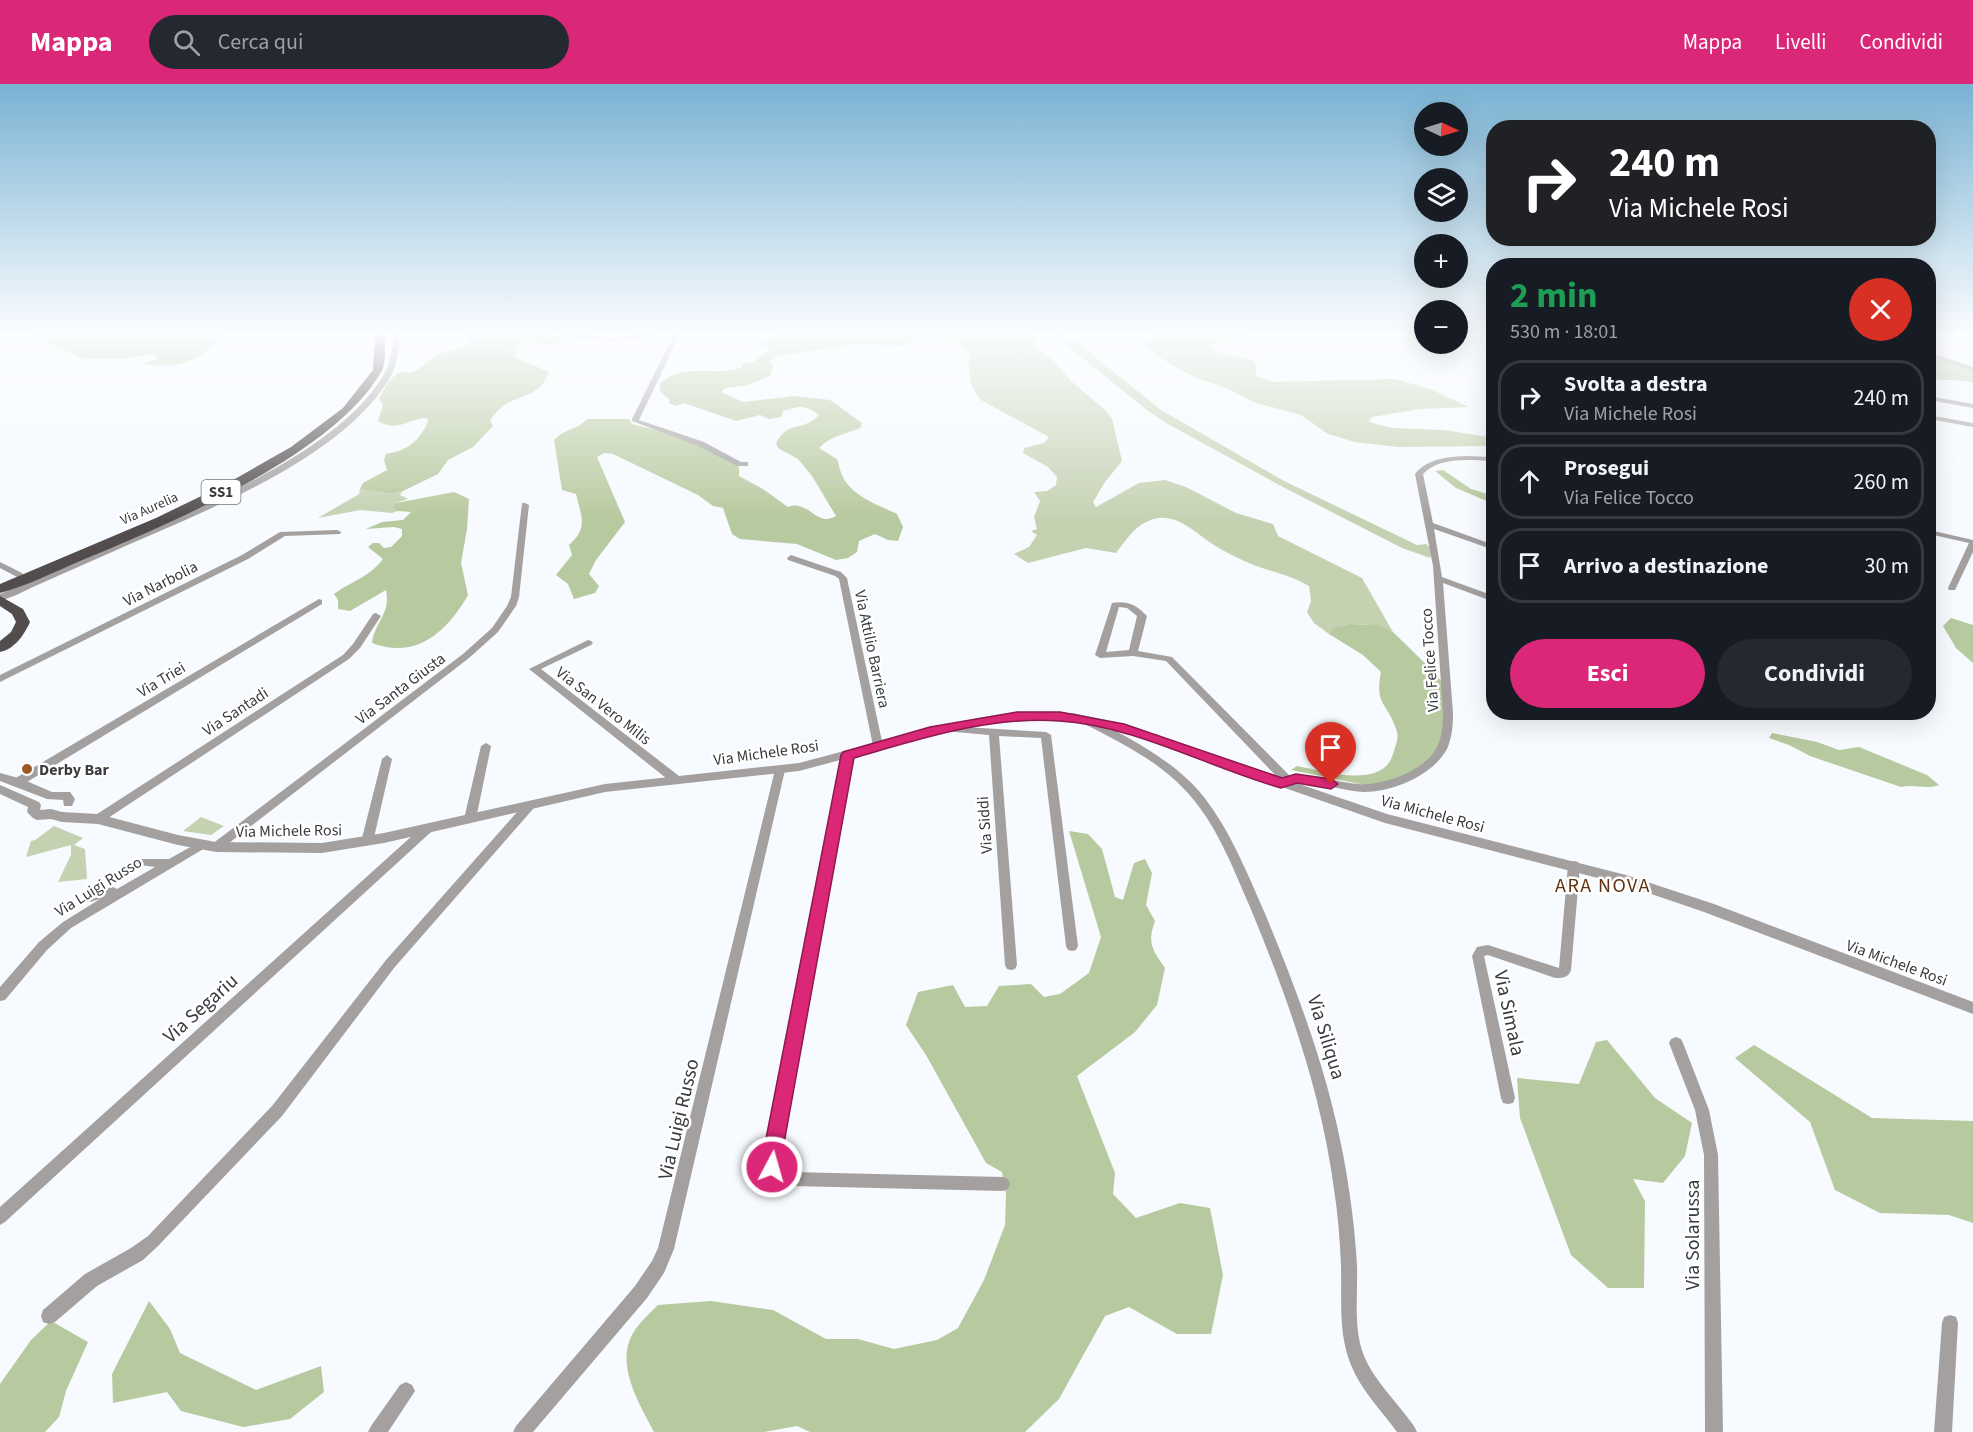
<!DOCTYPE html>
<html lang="it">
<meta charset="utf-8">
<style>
:root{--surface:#171b24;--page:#242831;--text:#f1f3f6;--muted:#9ea1a6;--line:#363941;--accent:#db2777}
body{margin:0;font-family:"Source Sans 3",sans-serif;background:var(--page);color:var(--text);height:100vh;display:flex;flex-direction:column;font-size:22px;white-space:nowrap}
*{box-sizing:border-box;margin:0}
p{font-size:20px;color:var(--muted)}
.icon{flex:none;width:33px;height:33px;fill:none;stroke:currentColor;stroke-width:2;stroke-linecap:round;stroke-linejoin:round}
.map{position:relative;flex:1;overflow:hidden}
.panel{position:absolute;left:1486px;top:174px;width:450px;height:462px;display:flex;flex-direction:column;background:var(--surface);border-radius:24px;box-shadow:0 6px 24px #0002}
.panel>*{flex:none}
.guide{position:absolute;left:1486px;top:36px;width:450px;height:126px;border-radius:24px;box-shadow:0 6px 24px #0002;background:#202124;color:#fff;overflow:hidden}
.needle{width:39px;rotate:94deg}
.tools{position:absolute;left:1414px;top:18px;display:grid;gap:12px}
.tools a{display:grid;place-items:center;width:54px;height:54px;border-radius:50%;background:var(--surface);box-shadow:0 6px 24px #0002;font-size:30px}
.pin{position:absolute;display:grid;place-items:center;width:51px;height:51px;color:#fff;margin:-62px -26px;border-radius:50% 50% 50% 0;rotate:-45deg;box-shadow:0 0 6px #0007}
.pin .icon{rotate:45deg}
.me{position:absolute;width:66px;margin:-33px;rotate:6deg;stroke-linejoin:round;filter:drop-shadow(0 0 4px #0008)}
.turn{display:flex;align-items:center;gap:21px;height:126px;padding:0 24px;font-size:27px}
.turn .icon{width:78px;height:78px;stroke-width:2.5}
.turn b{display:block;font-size:42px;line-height:51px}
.round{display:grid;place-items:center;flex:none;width:63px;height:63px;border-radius:32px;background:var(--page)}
.head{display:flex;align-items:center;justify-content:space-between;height:102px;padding:0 24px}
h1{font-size:36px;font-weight:700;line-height:45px;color:#1e9e55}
.primary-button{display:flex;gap:12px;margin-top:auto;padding:12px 24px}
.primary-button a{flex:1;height:69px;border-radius:36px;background:var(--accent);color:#fff;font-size:24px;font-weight:700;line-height:69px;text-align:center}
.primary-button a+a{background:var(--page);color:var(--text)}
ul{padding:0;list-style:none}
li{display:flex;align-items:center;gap:18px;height:75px;margin:0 12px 9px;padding:0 12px;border:3px solid var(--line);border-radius:24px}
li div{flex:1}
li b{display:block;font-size:22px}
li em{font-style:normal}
header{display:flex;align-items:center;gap:36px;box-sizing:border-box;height:84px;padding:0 30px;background:var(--accent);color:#fff}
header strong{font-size:28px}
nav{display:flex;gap:33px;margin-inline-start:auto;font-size:21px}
.search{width:420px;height:54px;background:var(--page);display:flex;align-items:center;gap:15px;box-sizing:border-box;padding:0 21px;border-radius:33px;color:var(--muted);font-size:22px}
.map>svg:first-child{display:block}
</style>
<header>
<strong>Mappa</strong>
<div class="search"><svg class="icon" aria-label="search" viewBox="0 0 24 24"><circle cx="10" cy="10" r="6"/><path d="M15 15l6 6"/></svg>Cerca qui</div>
<nav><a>Mappa</a><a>Livelli</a><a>Condividi</a></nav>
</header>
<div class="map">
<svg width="1973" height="1348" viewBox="0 0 1973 1348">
<rect width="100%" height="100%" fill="#f7fafe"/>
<path fill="#c5d2b2" d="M917,248H1064L1161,326L1284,397L1417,461L1426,460L1433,466L1430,474L1402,464L1281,402L1168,340L1148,327L1057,253L1049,250L1036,251L1035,264L1053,276L1071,297L1105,326L1112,335L1122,377L1105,398L1093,418L1096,423L1139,399L1165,396L1186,403L1236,429L1273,440L1278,452L1362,494L1393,548C1376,540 1343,534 1329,550L1314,539L1307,528L1311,517L1309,502C1289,490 1266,487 1244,477C1234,472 1221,466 1211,459C1190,445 1170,422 1141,441C1131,448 1123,460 1116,469L1086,464L1028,479L1014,470L1029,463L1037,451L1031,447L1037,445L1034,433L1040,417L1034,408L1047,407L1056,401L1057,393L1048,383L1023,369L1024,364L1044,359L1049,353L981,316C969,303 968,286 969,269C958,254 930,256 913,256Z
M1151,248H1279L1247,252L1212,262L1219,269L1253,276L1256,280V292L1273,298L1395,295L1430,305L1469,323L1420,325L1372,333L1369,338L1392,344L1444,346L1494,354V362L1398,363L1355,358L1328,350L1301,331L1253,318L1226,304L1197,294L1173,282L1148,265L1143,258Z
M360,405L392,410L403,407L400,411L408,415L396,419L392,424L398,427L392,429L360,426L318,434L359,410Z
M201,733L224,742L211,751L183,747Z
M54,742L83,754L74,761L85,765L87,795L58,798L71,771V761L26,773L31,757L35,756Z"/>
<path fill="#b7c99e" d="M22,248H226C204,276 178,286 143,280L157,275L154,270L121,275L82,274Z
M466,248H546L563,254L561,258L549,261L535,259L534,254L526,255L514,263L517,267L514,273L549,288C542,310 525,310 508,319C500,323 496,329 490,336L493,342L473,363L448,376L438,390L403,407L392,410L360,405L363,399L387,386L384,376L386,370C407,367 419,357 428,338L427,334C409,334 398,349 378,337L383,321L379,315C386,302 395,283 411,289C423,284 429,274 440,270C450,266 460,266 468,258Z
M780,248H917L913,256L903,262L858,260L776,272L769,278L773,282L770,292L748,301L725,304L721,308L743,318L794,312L830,316L862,339L860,344C846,350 830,352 819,364L837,375C839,380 840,388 843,393C852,412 880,422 897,430L903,443L898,457L888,456L875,450L859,457L857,468L848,474L836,476L797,460L740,455L732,450L723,424L713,422L698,411L613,370L604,369L597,373L625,438L596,476L589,490L599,502L595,509L574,515L568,500L556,491L572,471L569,461C589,444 581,432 576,410L562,406L554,356C564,345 578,345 588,335H629L632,340C668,349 710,359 739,383V392L763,405L788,423C791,422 795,421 798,422C813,424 819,442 836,432L812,392L798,375L778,364L776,359C789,335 802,349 819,331C806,320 798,322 783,327L781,333L769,335L760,331L736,337L684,319L676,322L669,319V315L660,307V300C682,278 712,293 741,284L742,280L753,278L769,267L766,262L758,261Z
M1929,272L1973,287V299C1959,294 1944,298 1929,294Z
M1443,386L1471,405L1494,412V420L1456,404L1435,387Z
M454,408L469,415L467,445L461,479L468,511C447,548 416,576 372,559C375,537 391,530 386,506L350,527L338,525V516L334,510C352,497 368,494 383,475L368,463L373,459H379L384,464L391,463L402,452V445L394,443L366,445L382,438L403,436L411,428L398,427L392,424L396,419Z
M1951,534L1973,541V579L1956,564L1943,542Z
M1350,540L1378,541L1393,548L1438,592L1442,599L1445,648L1440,666L1414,688L1383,699L1365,701L1291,686L1297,682C1323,687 1383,706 1393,670C1395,663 1399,655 1397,648C1389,619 1374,623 1381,588L1363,571L1329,550L1334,544Z
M1772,649L1817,658L1839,666L1859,663L1927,691L1939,701C1926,706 1914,700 1901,703L1810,672L1789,661L1769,654Z
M1069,747L1088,750L1102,765L1115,813L1123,816L1134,779L1145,775L1152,789L1146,821L1155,837C1147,858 1152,866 1165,884L1157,921L1135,948L1077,992L1115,1089L1113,1110L1136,1134L1180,1119L1210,1124L1223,1191L1211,1250H1177L1129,1223L1105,1232L1059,1315L1025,1348H810L797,1342L764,1348H654C639,1319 613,1278 635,1246C641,1237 650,1229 658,1221L711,1217L773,1226L826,1255H858L894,1265L937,1256L958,1244L984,1196L1005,1141L1006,1111L1002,1088L986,1079L926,971L906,941L918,908L953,901L965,923L987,922L999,902L1031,900L1044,913L1060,910L1089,889L1101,853Z
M1607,956L1655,1014L1692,1039L1685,1072L1663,1099L1633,1095L1645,1117L1644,1204H1608L1571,1171L1520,1034L1517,994L1579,1000L1596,958Z
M1754,961L1872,1034L1973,1037V1139L1949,1131L1880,1129L1835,1106L1810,1038L1735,974Z
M149,1217L170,1245L180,1269L256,1306L321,1282L324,1308L290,1335L243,1343L181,1327L167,1308L113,1319L112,1290Z
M51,1237L88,1258L66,1307L59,1333L45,1348H0V1300L31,1256Z"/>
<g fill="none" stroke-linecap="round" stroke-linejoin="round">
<path fill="#a4a0a0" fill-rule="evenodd" d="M551,248L610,253L668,248C644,260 575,260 551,248Z
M675,248H681L639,336L704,358L741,378H748V382H737L698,362L632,337V335Z
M1929,312L1973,320V324L1929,316Z
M1929,331L1973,339V343L1929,335Z
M1465,372L1494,373V377C1472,376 1439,372 1423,390L1433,439L1494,461V466L1434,445L1442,493L1494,512V518L1443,499L1453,629C1453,641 1452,654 1447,665C1433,691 1393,708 1364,708C1346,707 1328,701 1310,699C1299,698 1286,703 1278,702L1277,699L1280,696L1166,577L1133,572L1100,574L1095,571L1112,519C1127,516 1137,521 1147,532L1138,567L1172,573L1290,692C1313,689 1335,698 1359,700C1382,702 1424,687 1436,665C1442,654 1443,641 1443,629L1433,482L1415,390C1427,375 1446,373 1465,372ZM1119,523L1127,524L1137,532L1129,566L1106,568Z
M522,419H525L529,421L519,513L516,522L498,548L469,574L220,766H212L210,763L212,760L463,570L492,544L507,522L511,513Z
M337,446L341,448L340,450L285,452L248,475L0,598V591L242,471L280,448Z
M1929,446L1973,456V468L1955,506H1949L1948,504L1969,459L1929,450Z
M791,471L841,488L847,494L883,662L882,664L878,665L873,662L839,495L835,492L788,476L787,474Z
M0,478L22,489L23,491L19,494L0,484Z
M319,515L322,516V520L22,701H14L13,698L14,695Z
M376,529L381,532L360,564L349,575L102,738H94L92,735L94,732L343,571L353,560L373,530Z
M588,556L591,557L593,559L591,561L541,585L679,692L680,695L679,698H671L529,585Z
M1085,633C1095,636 1104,642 1114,646C1147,664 1180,683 1204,713C1230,747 1246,786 1263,825C1296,904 1327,985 1343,1070C1350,1107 1355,1145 1357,1182C1358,1212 1353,1244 1364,1272C1375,1298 1398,1319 1414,1342L1417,1348H1397C1381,1326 1361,1306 1351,1281C1338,1249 1342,1216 1341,1182C1340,1157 1338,1131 1334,1105C1321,1007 1288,915 1250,823C1232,782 1216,738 1184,705C1156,675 1117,657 1081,638L1080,636L1081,634Z
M948,642L1046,648L1051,651L1078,862L1076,866L1072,867L1068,866L1066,862L1041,654L999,652L1017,881L1015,885L1011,886L1007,885L1005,881L989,651L944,647L943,645Z
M486,659L491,662L476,735L474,738H466L464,735L481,662Z
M847,667L852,671L779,1070L780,1081L786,1087L791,1088L1003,1093L1008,1095L1010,1100L1008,1105L1003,1107L791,1102C774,1098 764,1089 765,1070L842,671Z
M387,671L392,675L373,758L371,761H363L361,758L382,675Z
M780,682L785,686L674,1165L664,1189L647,1214L533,1348H513L516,1342L635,1202L652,1177L658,1164L775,686Z
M529,718L533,719L534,722L533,725L394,884L282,1032L158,1162L143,1176L97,1202L55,1238L49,1240L43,1238L41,1232L43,1226L85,1190L131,1164L148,1152L272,1022L386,876L525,719Z
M427,741L431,742L433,745L431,748L5,1138L0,1141V1123L423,742Z
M201,757L205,758L207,761L205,764L71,844L47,866L5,916L0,917V903L39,858L63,838L100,815L90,818L86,816L84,813L86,810L113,803L117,805L155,783L139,781L137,778L139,775H169Z
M1574,777L1578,778L1580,781L1571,886C1568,894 1563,894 1555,894L1488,871L1484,872L1515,1014L1513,1019L1508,1020L1503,1019L1501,1014L1472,872L1477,863L1488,861L1559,884L1568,781L1570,778Z
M1676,953L1681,955L1683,959L1709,1026L1718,1071L1723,1348H1705L1704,1071L1695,1026L1669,959L1671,955Z
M1950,1231L1956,1233L1958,1239L1952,1348H1934L1942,1239L1944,1233Z
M406,1298L412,1301L415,1307L388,1348H368L371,1342L400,1301Z"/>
<path fill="#a4a0a0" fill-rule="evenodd" d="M395,248H401C399,262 398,279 391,292C344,374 205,427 121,464C95,476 68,487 42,499C28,505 14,513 0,517V510C42,492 83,473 125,455C204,421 337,368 383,292C391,279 392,262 395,248Z
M1929,268L1973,283V288L1929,272Z
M1028,628L1073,629L1124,640L1387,730L1626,791L1714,820L1973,918V930L1704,828L1625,801L1385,739L1122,647L1073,637L1028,636L984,641L930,652L799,687L605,708L384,759L322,769L216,768L178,761L98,740L62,738L51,735L37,736L33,734L27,728L28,723L0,710V701L39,718L41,721L40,726L51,725L62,728L98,730L178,751L216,758L322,759L384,749L605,700L799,679L930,644L984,633Z
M0,689L22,695L52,708H70L75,715L72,722H64L63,716L47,715L0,697Z"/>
<path fill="#534c4c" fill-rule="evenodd" d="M375,248H385C384,259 387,279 381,288C334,371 167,441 80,477C54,488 27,502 0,509V500L156,434L226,400L291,363L343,324L373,286Z
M0,512L23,525L30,538C24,551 15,565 0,568V557L11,548L16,538L12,530L0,522Z"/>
</g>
<linearGradient id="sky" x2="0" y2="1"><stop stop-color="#79b2d3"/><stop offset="0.57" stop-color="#fbfdff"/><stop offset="1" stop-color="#fbfdff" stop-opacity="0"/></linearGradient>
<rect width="1973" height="437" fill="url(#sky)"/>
<path fill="#db2777" stroke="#8e194d" stroke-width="1.5" d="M1017,628H1060L1124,640L1282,694L1296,690L1331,695L1338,700L1331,705L1297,699L1281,704C1210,684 1133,641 1059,637C989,632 920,655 854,674L782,1070V1083L779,1089L772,1092L766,1089L763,1070L841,671L843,668L930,643Z"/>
<circle fill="#9b5729" stroke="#fff" stroke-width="2" cx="27" cy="685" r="6"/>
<g text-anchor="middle" stroke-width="5" stroke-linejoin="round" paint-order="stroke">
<g font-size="14" fill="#393b3e" stroke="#fff">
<text transform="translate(149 424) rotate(-24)" y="5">Via Aurelia</text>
</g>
<rect fill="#fff" stroke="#747678" stroke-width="1.5" x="201.5" y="396" width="39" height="24" rx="4.5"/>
<g font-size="15" font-weight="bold" fill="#393b3e">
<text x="221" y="413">SS1</text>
</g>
<g font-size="16" fill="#393b3e" stroke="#fff">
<text transform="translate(160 499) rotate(-27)" y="6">Via Narbolia</text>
<text transform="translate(873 565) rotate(78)" y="6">Via Attilio Barriera</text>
<text transform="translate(1429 576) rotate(-94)" y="6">Via Felice Tocco</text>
<text transform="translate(161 595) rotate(-31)" y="6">Via Triei</text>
<text transform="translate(400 604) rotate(-37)" y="6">Via Santa Giusta</text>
<text transform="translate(604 621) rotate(38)" y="6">Via San Vero Milis</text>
<text transform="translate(235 627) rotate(-33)" y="6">Via Santadi</text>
<text transform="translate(766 668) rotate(-8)" y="6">Via Michele Rosi</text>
<text transform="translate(1433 729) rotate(15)" y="6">Via Michele Rosi</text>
<text transform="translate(984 741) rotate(-94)" y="6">Via Siddi</text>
<text transform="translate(289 746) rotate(-1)" y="6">Via Michele Rosi</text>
<text transform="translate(98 802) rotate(-32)" y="6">Via Luigi Russo</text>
<text transform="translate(1897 878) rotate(20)" y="6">Via Michele Rosi</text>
</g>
<g font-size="16" font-weight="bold" fill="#393b3e" stroke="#fff" text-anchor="start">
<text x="39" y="691">Derby Bar</text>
</g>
<g font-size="20" letter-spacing="1.5" fill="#603211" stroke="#fff">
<text x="1603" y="808">ARA NOVA</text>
</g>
<g font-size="20" fill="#393b3e" stroke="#fff">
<text transform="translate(200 924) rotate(-42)" y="7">Via Segariu</text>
<text transform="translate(1510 929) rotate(78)" y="7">Via Simala</text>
<text transform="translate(1327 953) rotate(73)" y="7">Via Siliqua</text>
<text transform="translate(678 1035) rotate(-77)" y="7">Via Luigi Russo</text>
<text transform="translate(1692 1151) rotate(-90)" y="7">Via Solarussa</text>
</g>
</g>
</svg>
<div class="tools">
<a><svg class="needle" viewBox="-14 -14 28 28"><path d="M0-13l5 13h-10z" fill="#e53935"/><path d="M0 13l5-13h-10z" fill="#9ea1a6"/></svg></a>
<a><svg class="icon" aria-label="layers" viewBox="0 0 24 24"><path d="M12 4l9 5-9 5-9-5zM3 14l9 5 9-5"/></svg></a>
<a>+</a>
<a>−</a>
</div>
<div class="pin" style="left:1331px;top:700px;background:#d93025"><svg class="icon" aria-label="arrive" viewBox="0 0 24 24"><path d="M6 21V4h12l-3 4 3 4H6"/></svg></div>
<svg class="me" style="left:772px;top:1083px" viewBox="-20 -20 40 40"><circle r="17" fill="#db2777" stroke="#fff" stroke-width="3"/><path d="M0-11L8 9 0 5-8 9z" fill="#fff"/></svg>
<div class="guide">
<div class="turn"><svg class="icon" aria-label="right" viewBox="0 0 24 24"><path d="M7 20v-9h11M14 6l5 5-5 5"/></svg><div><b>240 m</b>Via Michele Rosi</div></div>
</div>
<section class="panel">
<div class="head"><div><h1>2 min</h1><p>530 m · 18:01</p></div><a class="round" style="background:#d93025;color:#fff"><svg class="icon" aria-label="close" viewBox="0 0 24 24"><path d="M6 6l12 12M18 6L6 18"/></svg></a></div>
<ul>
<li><svg class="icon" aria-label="right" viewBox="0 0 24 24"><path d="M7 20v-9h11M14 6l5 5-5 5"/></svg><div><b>Svolta a destra</b><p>Via Michele Rosi</p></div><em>240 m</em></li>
<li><svg class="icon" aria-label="ahead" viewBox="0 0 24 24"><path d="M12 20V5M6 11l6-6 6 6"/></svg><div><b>Prosegui</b><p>Via Felice Tocco</p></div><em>260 m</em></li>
<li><svg class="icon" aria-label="arrive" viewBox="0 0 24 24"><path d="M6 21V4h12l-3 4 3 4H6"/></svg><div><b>Arrivo a destinazione</b></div><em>30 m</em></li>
</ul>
<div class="primary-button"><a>Esci</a><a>Condividi</a></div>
</section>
</div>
